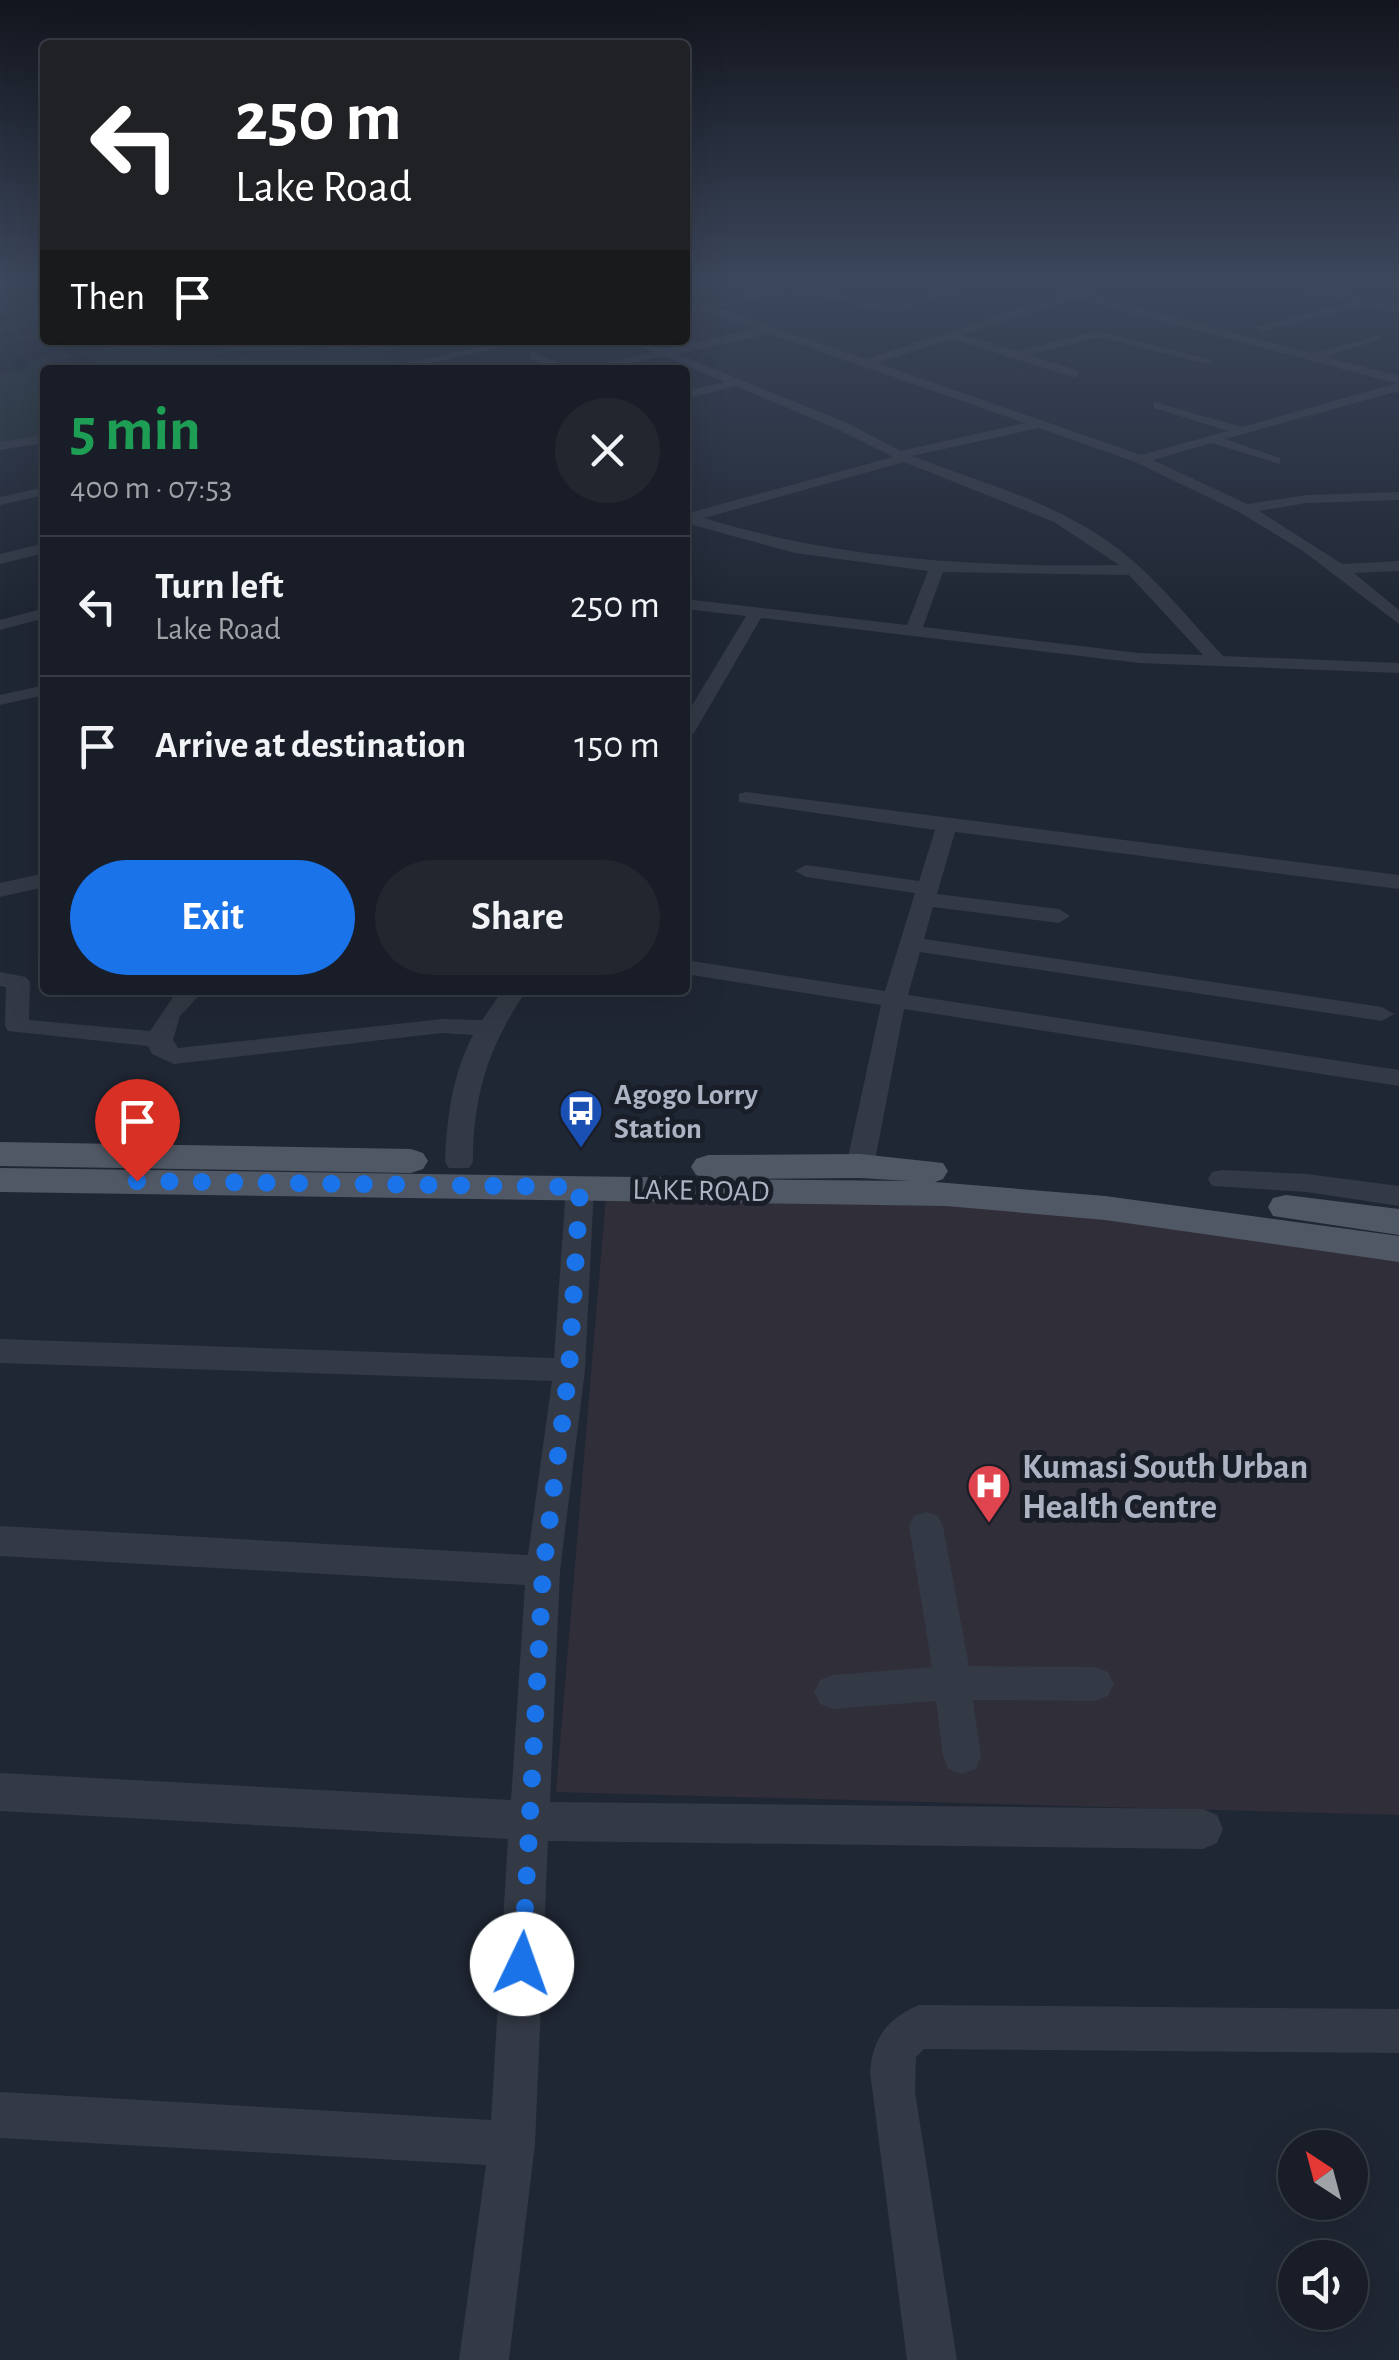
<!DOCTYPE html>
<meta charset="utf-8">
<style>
:root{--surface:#181d27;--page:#21262f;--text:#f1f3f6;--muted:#9fa2a7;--line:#363b44;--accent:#1a73e8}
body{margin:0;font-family:"Alegreya Sans",sans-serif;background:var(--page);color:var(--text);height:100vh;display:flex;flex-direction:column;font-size:38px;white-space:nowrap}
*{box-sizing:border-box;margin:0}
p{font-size:32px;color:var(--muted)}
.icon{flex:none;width:55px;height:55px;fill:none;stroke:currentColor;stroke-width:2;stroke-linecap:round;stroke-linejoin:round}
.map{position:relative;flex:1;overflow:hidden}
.panel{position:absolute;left:40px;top:365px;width:650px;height:630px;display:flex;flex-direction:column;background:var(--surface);border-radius:10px;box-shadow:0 10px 40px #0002,0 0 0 2px var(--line)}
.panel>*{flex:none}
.guide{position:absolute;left:40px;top:40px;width:650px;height:305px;border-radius:10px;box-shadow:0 10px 40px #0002,0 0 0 2px var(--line);background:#202124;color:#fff;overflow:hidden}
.needle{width:65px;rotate:324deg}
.controls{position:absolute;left:1278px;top:2130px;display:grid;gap:20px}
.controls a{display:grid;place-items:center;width:90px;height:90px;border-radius:50%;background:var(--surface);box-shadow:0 10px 40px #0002,0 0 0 2px var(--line);font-size:50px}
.pin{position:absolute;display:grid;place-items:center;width:85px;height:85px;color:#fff;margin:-102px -42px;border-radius:50% 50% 50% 0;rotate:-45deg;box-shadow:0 0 10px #0007}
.pin .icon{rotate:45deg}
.me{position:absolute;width:110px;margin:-55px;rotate:3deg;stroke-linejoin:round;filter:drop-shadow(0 0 8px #0008)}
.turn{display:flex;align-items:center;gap:35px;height:210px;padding:0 30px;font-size:45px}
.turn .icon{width:130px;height:130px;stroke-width:2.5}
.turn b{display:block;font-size:70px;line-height:85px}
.then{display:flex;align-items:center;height:95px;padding:0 30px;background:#0003;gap:20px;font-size:38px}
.round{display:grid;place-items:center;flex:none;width:105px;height:105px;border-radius:52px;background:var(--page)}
.summary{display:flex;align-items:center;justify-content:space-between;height:170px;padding:0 30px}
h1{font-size:60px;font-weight:700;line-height:75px;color:#1e9e55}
.primary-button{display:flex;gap:20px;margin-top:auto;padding:20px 30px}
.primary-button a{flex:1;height:115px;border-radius:60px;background:var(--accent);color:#fff;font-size:40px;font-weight:700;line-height:115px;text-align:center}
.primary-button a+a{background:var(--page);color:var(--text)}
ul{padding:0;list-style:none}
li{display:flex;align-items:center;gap:30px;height:140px;padding:0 30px;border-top:2px solid var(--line)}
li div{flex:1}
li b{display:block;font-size:38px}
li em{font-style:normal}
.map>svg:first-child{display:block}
</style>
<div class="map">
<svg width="1399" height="2360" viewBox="0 0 1399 2360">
<rect width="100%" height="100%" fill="#202734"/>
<path fill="#302e39" d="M606,1196L980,1197L1399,1256V1815L556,1792Z"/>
<path fill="#223135" d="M36,279L45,281V289L28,294L45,298V340H72L52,346L37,340L3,344L7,348L0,350V338L41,329L31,327L0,334V321L17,317H0V281L16,284Z
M220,340L323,343C291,358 239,343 207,359L263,354C275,362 287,353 298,360L325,351L332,342L358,350L368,346L357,340H428L381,353L403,361C387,364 390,369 378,370C351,373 325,365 299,370H85L98,367L85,355L51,361L60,370H45V415L36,417L37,423L45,425V438L0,445V374L34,369L27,362L63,350L70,356L121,346L120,343L196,353L228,348Z"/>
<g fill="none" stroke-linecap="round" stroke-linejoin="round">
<path stroke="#151e30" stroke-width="2.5" d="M0,295L45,284
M1387,394L1399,397"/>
<path fill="#333945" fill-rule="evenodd" d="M707,278H724L763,291L812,278L814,283L804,286L892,307L980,278H997L892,313L792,289L718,308L866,359L1112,278H1129L1086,294L1312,353L1380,335V339L1325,357L1399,376V391L1225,439L1280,458V464L1211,443L1153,460L1247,504L1307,495L1399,492V500L1307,503L1259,511L1342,564L1399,561V571L1354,573L1399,610V624L1303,551L1239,512L1135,462L1039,428L912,456C976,481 1046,499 1103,538C1150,569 1185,615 1223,656L1399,663V673L1139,663L761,618L694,733L685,739V717L746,616L685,609V599L907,625L928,571L795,553L685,523V514L893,457L837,429L736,386L685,399V391L725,382L664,356L601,370H578L653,352L628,340H644L666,349L758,329L704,311L685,314V308L752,294ZM1075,298L1395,383H1398L1242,427L1154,402V408L1228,431L1141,455L877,363L952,339L1076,378L1080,371L1029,355L1099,337L1206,364L1212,360L1099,331L1016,351L963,335ZM770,334L1025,423L901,451L847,423L677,354ZM904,462L1054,522L1119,565C977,567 841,560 704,518ZM943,572L1129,575L1203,655L1139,653L923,627Z
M1258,278H1278L1399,307V313L1364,305L1260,332L1256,327L1351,302Z
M510,340H532L400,370H377Z
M532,351L569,367L571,370H555L528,357Z
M45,435V443L0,450V442Z
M45,487V495L0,505V497Z
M45,543V553L0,564V554Z
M45,608V618L0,630V620Z
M45,685V695L0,705V695Z
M746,792L1399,875V889L955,832L937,894L1059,909L1070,916L1059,923L933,907L924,939L1382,1007L1394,1014L1382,1021L920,952L908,995L1399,1070V1086L904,1009L874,1166L870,1173H850L846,1166L881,1005L685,974V960L885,991L915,893L806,877L795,871L806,865L919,881L935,830L739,802V794Z
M45,873V887L0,897V883Z
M0,972L26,977L30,982L29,1020L150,1031L178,990H204L180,1016L173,1040L178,1048L442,1019L482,1020L503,990H527C489,1045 473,1095 473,1162L469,1168H449L445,1162C447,1116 452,1076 473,1035L442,1033L174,1064L152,1054L148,1046L8,1031L5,1026L6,987L0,986Z
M1222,1170L1307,1174L1399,1186V1206L1307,1192L1212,1186L1208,1179L1212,1172Z
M580,1178L590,1180L594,1187L585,1370L560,1571L550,1802L1203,1809L1217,1815L1223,1829L1217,1843L1203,1849L548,1841L535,2144L509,2360H459L486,2165L0,2138V2092L491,2120L508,1839L0,1811V1773L511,1800L525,1585L0,1556V1526L528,1555L552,1381L0,1363V1339L554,1358L566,1187L570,1180Z
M926,1512L938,1516L943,1526L969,1666L1095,1667L1108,1672L1114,1684L1108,1696L1095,1701L973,1700L981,1756L976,1769L962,1774L948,1769L943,1756L936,1701L833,1709L820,1704L814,1692L820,1680L833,1675L932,1667L909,1526L914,1516Z
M919,2005L1399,2009V2053L924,2049L916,2057L915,2092L957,2360H907L870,2072C873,2037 888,2018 919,2005Z"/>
<path fill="#515865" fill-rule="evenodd" d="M0,1142L411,1149L423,1153L428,1161L423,1169L411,1173L0,1166Z
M860,1154L943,1163L948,1171L943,1179L935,1182L1105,1196L1399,1236V1262L1105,1220L946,1206L0,1192V1168L707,1178L696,1175L691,1167L696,1159L708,1155ZM860,1178L910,1181L725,1179Z
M1286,1195L1399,1209V1235L1273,1216L1268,1207L1273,1198Z"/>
</g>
<linearGradient id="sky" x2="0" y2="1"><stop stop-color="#12151d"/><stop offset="0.46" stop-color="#3c475c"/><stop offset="1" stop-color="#3c475c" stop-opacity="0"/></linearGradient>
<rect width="1399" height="609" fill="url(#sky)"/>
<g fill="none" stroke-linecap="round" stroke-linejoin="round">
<path stroke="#1a73e8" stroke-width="18" stroke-dasharray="0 32.4" d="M137,1181L580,1187L569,1370L543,1571L522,1964"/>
</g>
<defs>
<symbol id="bus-pin" viewBox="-11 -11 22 30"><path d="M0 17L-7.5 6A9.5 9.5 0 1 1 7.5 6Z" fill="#1a4fb4" stroke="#191e29"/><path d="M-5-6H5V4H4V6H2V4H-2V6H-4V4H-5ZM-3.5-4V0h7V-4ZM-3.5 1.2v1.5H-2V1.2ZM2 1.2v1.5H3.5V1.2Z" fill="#fff"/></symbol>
<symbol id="hospital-pin" viewBox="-11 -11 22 30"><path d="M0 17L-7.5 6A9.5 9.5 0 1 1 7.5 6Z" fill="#e0444e" stroke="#191e29"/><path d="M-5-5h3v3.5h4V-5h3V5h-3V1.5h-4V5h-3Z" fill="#fff"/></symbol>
</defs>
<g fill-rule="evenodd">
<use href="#bus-pin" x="556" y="1086" width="50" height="68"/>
<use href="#hospital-pin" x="964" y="1461" width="50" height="68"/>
</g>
<g text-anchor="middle" stroke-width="10" stroke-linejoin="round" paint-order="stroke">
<g font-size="30" font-weight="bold" fill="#adb3c2" stroke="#191e29" text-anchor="start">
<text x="614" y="1104">Agogo Lorry<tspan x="614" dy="34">Station</tspan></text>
</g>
<g font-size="30" fill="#adb3c2" stroke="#191e29">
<text transform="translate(701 1190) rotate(1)" y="10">LAKE ROAD</text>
</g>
<g font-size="35" font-weight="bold" fill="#adb3c2" stroke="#191e29" text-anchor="start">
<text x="1022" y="1478">Kumasi South Urban<tspan x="1022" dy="40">Health Centre</tspan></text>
</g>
</g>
</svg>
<div class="controls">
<a><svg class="needle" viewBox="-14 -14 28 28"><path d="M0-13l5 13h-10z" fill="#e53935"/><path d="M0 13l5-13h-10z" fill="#9fa2a7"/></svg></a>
<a><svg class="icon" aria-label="sound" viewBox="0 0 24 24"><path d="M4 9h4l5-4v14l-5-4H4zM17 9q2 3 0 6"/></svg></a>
</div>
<div class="pin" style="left:137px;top:1181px;background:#d93025"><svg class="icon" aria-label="arrive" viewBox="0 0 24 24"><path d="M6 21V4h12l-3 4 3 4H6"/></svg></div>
<svg class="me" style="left:522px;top:1964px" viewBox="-20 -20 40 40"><circle r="19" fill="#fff"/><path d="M0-13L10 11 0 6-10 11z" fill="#1a73e8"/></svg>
<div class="guide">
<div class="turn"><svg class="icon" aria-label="left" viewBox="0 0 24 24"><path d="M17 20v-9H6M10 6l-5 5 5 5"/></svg><div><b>250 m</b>Lake Road</div></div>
<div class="then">Then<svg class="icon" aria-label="arrive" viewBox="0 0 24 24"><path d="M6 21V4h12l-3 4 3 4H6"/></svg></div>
</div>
<section class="panel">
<div class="summary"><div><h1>5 min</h1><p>400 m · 07:53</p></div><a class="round"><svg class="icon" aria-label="close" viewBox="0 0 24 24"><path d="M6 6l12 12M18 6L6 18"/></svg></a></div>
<ul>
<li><svg class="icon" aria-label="left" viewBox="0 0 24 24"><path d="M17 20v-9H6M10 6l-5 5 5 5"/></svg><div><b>Turn left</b><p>Lake Road</p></div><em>250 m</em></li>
<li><svg class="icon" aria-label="arrive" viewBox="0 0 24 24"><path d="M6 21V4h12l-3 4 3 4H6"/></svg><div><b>Arrive at destination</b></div><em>150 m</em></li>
</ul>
<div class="primary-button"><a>Exit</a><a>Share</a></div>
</section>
</div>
